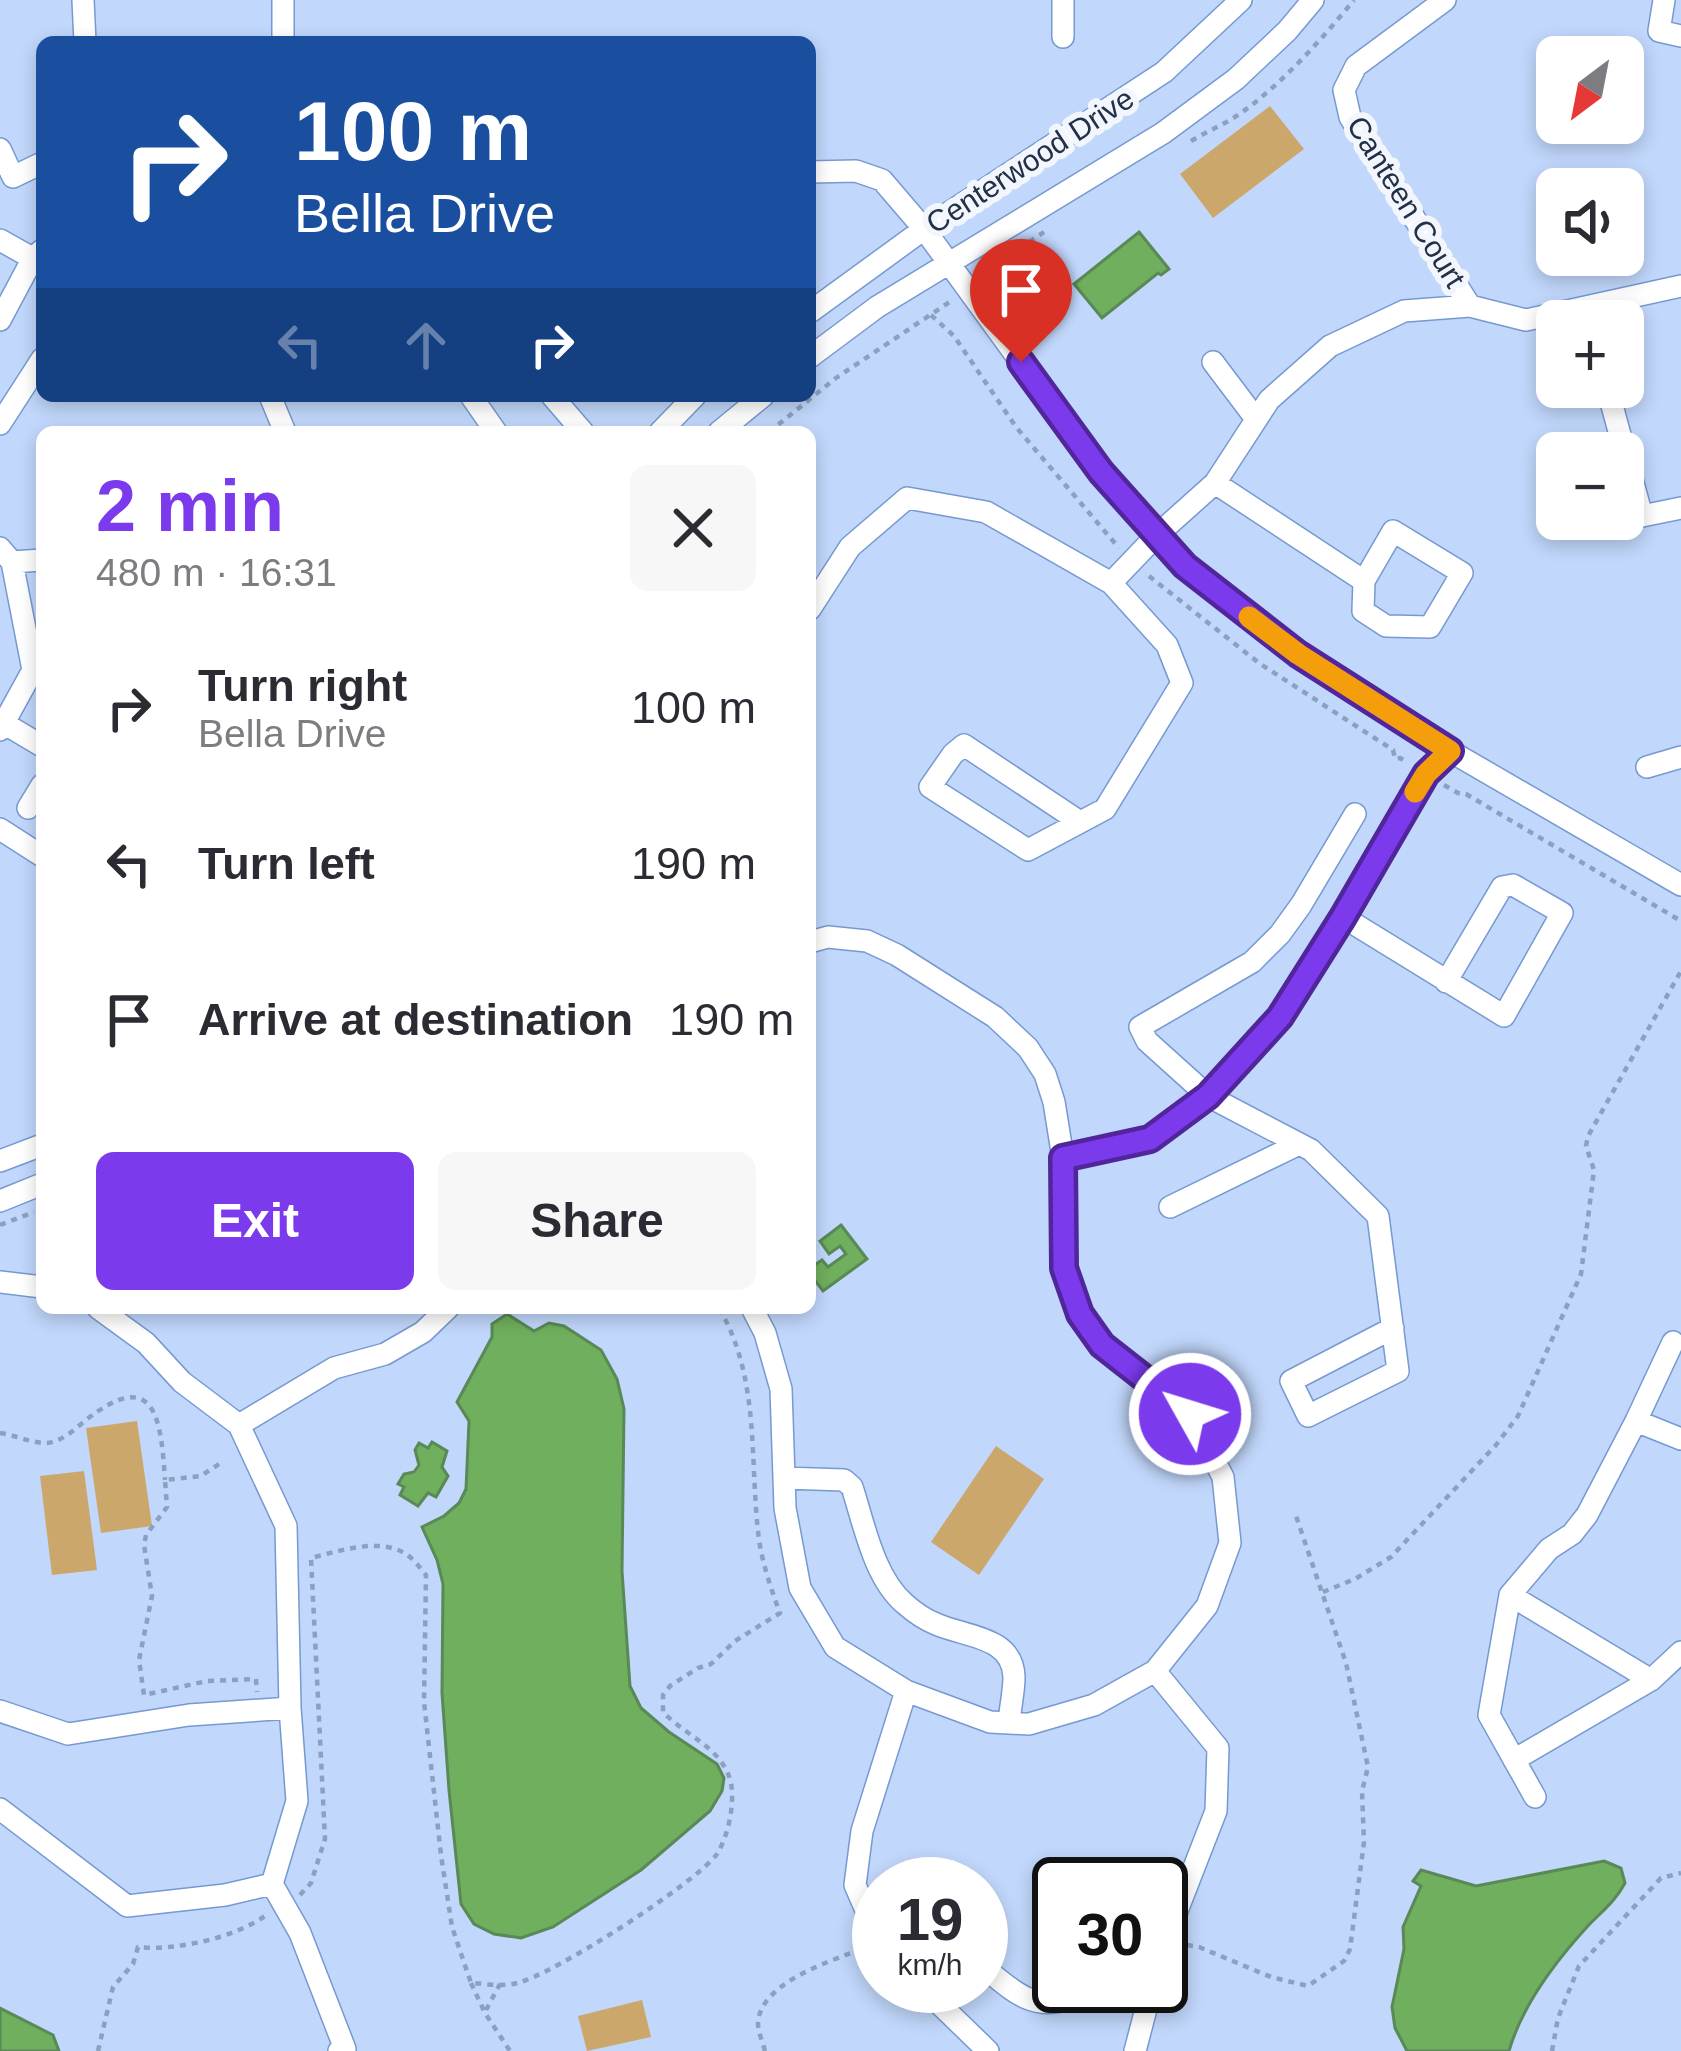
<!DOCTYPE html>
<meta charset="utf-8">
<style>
:root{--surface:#fff;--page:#f7f7f7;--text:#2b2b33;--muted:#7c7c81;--accent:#7c3aed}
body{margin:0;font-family:Helvetica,sans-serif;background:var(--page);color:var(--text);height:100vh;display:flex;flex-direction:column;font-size:45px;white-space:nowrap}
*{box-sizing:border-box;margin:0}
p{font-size:39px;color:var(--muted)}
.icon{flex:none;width:66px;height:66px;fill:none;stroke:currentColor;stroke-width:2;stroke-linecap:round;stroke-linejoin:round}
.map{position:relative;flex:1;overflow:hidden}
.details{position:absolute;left:36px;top:426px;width:780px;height:888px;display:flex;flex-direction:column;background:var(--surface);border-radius:18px;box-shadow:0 6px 18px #0003}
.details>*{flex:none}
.banner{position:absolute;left:36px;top:36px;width:780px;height:366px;border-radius:18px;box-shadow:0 6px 18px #0003;background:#1a4fa0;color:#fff;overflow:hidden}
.needle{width:78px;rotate:212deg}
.buttons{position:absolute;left:1536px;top:36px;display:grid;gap:24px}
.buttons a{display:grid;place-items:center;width:108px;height:108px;border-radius:18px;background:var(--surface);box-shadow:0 6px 18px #0003;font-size:60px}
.speed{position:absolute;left:852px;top:1857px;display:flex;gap:24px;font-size:60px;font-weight:700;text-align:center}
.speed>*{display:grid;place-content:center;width:156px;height:156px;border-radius:50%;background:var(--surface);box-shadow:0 6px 18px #0003;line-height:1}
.speed small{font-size:30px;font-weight:400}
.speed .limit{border:6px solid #111;border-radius:18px;background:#fff;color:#111}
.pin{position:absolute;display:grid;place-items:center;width:102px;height:102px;color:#fff;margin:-123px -51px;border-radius:50% 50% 50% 0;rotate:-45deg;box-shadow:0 0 12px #0007}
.pin .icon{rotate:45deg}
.me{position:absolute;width:132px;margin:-66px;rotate:309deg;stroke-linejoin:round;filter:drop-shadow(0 0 9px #0008)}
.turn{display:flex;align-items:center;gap:42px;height:252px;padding:0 60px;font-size:54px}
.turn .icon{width:156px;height:156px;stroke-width:2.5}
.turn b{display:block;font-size:84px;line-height:102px}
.lanes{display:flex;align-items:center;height:114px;padding:0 60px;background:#0003;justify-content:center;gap:60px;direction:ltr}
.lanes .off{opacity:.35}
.round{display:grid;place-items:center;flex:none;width:126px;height:126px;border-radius:18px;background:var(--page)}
.head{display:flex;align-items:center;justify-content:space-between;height:204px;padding:0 60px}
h1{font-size:72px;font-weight:600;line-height:90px;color:var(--accent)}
.action{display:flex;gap:24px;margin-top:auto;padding:24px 60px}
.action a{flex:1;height:138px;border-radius:18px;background:var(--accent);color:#fff;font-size:48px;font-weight:600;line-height:138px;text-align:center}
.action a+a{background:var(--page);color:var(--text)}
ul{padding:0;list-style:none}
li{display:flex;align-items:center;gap:36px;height:156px;padding:0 60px}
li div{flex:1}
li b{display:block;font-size:45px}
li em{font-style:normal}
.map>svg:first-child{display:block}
</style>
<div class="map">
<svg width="1681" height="2051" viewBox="0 0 1681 2051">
<rect width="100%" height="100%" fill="#c1d7fb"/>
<path fill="#cca76b" d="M1270,106L1304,149L1213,218L1180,174Z
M137,1421L152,1526L101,1533L86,1428Z
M996,1446L1044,1479L979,1575L931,1542Z
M84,1471L97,1570L52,1575L40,1476Z
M642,2000L651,2037L587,2051L578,2016Z"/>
<path fill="#6faf5d" stroke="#588956" stroke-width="3" d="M1139,232L1169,269L1161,275L1158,273L1102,318L1074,284Z
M841,1225L867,1259L823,1291L810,1274V1268L822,1260L828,1267L846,1254L840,1246L829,1254L820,1241Z
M507,1314L534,1331L549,1323L564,1326L601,1350L617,1379L624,1409L622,1571L630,1686L641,1708L669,1732L717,1764L724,1778L722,1791L710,1811L641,1870L553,1927L521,1938L494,1934L474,1924L461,1904L449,1790L442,1693L443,1584L437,1560L422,1527L444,1516L459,1503L466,1489L469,1421L457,1402L492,1337V1324Z
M432,1442L447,1451L442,1467L448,1476L436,1497L428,1493L418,1506L400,1495L404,1487L398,1484L404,1474L414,1472L419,1465L415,1450L419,1443L428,1448Z
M1604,1861L1621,1868L1625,1883C1615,1902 1601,1912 1587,1927C1555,1962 1522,2006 1509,2051H1407L1395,2028L1392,2007L1404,1949L1403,1927L1421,1886L1413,1881L1421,1870L1476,1886Z
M0,2008L53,2035L59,2051H0Z"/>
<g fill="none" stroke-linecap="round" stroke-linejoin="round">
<defs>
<path id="minor" d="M83,0L85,42
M1063,0V37
M1445,0L1356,66L1344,90L1350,117L1470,306
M1664,0L1659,31L1681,36
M283,42V0
M0,149L13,177L42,163
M810,172L856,171L882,180L924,229L1101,472L1185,566L1298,654L1450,751L1681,885
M0,240L41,263
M810,312L924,229L1164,72L1241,0
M0,320L33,258L42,250
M810,357L877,307L1163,133L1236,79L1287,31L1313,0
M1213,362L1256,419
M1607,387L1642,516L1681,508
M270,396L285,432
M471,396L496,432
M552,396L583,432
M0,424L42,359
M660,432L695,396
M719,432L763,396
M1215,483L1364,581
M1393,531L1462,573L1430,627L1386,626L1363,611L1364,581Z
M0,548L12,562L33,670L0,730
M12,562L42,560
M1111,583L1157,535L1215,483L1269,400L1330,346L1404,311L1470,306L1526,320L1681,286
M810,609L850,547L907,498L986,512L1111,583L1167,645L1182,683L1105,809L1028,850L930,787L953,754L964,745L1080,822
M0,721L42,746
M1647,767L1681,757
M28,808L42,785
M1355,814L1301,905L1280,934L1252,962L1140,1027L1147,1041L1208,1096L1311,1150L1378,1216L1398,1371L1308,1416L1291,1381L1393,1328
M0,829L42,856
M1343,917L1504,1016L1562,913L1513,885L1502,887L1446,982
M1063,1158L1150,1139L1208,1096L1280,1017L1343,917L1426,774L1450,751
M0,1161L42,1145
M0,1201L42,1184
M1170,1207L1299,1144
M0,1282L42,1287
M752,1308L765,1333L781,1389L785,1508L800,1588L835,1647L906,1691L990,1722L1029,1724L1094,1705L1155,1671L1207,1606L1230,1543L1223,1477L1190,1414L1102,1345L1080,1314L1064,1268L1063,1158L1054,1102L1045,1074L1028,1048L995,1017L897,955L867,941L828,937L810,942
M1636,1421L1681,1439
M239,1425L334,1368L385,1354L423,1332L448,1308
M784,1478L844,1480L852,1487C864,1524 874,1578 905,1604C914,1612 926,1620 936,1624C965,1637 1013,1636 1014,1677C1014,1692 1010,1708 1009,1723
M1510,1595L1651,1680
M1155,1671L1218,1748L1216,1811L1161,1952
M0,1711L68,1734L189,1715L290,1708
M1514,1760L1651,1680L1681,1652
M1535,1797L1489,1715L1510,1595L1549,1549L1572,1534L1587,1515L1636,1421L1673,1342
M0,1809L127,1906L225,1895L272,1884L297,1801L290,1708L286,1526L239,1425L182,1382L146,1343L98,1308
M272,1884L300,1933L345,2049L339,2051
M879,1940L855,1885L862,1831L906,1691
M981,1965C1009,1987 1030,2012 1068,1999L1076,1986
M921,1986L988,2051
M1135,2051L1152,1986"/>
</defs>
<use href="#minor" stroke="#7699d0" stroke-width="24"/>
<path stroke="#8ca0bf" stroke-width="4.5" stroke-dasharray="6 6" stroke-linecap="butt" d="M1191,141C1208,131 1225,124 1241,113C1284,82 1320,41 1354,0
M984,279L1013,263L1026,244L1044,232
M931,315L954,336L1016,427L1119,548
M769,432L836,378L954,299
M1149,576L1259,663L1393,750L1395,759L1400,758L1408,763
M1444,785L1458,793L1466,794L1681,921
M0,1225L34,1212
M0,1433C15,1435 31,1443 46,1443C62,1442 75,1429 86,1420C156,1365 161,1420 165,1480
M219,1464L201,1476L165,1480L167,1507L146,1535L144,1545L152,1596L139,1660L144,1695L207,1681L256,1679L257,1692
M1323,1592L1355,1579L1391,1557L1496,1445L1518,1416L1581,1274L1594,1170L1586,1146L1588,1136L1681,971
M300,1895L311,1883L325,1839L311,1558C339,1551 379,1537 406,1554C414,1559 420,1568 426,1575L424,1702L441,1855L452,1927L471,1983C486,1984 503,1987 517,1983C553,1975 696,1883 717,1854C728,1837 735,1804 731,1783C723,1748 687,1737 663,1712V1695L670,1686L698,1668L711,1664L735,1641L780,1613C771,1589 763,1565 759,1540C749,1462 761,1379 719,1308
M1187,1945L1199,1947L1271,1977L1308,1986L1344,1961L1350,1949L1364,1842L1362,1791L1368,1767L1346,1663L1296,1516
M471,1983L485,2013L510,2051
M486,2010L500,1984
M98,2051L113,1987L133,1964L138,1947C176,1951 233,1938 265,1916
M765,2051C763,2043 758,2032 758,2023C760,1983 830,1961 862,1949
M1552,2051L1558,2018L1579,1966L1661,1878L1681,1873"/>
<use href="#minor" stroke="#fff" stroke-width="21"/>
</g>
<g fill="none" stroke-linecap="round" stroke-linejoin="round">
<defs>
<path id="route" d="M1021,362L1101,472L1185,566L1298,654L1450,751L1426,774L1343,917L1280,1017L1208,1096L1150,1139L1063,1158L1064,1268L1080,1314L1102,1345L1190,1414"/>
</defs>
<use href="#route" stroke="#51269a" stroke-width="30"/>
<use href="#route" stroke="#7c3aed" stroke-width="21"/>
<path stroke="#f59e0b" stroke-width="21" d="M1249,617L1298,654L1450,751L1426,774L1415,792"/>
</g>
<g text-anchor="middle" stroke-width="12" stroke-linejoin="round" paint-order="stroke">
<g font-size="30" fill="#223147" stroke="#f3f7fd">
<text transform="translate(1030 161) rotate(-33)" y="10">Centerwood Drive</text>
<text transform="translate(1406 202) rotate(58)" y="10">Canteen Court</text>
</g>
</g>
</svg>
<div class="buttons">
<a><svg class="needle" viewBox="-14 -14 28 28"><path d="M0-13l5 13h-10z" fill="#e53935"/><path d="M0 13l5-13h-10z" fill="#7c7c81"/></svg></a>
<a><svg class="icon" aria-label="sound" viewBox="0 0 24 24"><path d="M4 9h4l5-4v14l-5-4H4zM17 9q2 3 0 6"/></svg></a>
<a>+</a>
<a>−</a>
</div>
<div class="speed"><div>19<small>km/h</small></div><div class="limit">30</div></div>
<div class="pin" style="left:1021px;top:362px;background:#d93025"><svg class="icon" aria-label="arrive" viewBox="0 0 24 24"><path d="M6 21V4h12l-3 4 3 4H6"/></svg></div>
<svg class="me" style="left:1190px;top:1414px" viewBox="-20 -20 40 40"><circle r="17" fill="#7c3aed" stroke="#fff" stroke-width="3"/><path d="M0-11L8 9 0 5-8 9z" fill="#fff"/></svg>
<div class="banner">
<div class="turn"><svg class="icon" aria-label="right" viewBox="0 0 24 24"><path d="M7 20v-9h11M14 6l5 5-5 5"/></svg><div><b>100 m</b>Bella Drive</div></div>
<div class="lanes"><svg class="icon off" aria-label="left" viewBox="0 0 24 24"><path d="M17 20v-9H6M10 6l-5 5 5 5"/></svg><svg class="icon off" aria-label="ahead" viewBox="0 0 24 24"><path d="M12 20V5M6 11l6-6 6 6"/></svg><svg class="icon" aria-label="right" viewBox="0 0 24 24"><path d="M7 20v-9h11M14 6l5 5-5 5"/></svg></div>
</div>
<section class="details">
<div class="head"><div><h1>2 min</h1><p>480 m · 16:31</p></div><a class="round"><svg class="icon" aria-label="close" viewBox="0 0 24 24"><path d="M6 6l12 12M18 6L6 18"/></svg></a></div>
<ul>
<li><svg class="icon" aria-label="right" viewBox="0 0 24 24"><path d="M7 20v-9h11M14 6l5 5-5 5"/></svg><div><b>Turn right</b><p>Bella Drive</p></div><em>100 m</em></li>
<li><svg class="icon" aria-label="left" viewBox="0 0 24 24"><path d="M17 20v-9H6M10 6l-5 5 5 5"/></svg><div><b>Turn left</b></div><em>190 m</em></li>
<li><svg class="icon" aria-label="arrive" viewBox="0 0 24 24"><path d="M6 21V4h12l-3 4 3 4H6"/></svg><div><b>Arrive at destination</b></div><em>190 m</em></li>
</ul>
<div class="action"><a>Exit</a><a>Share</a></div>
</section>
</div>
